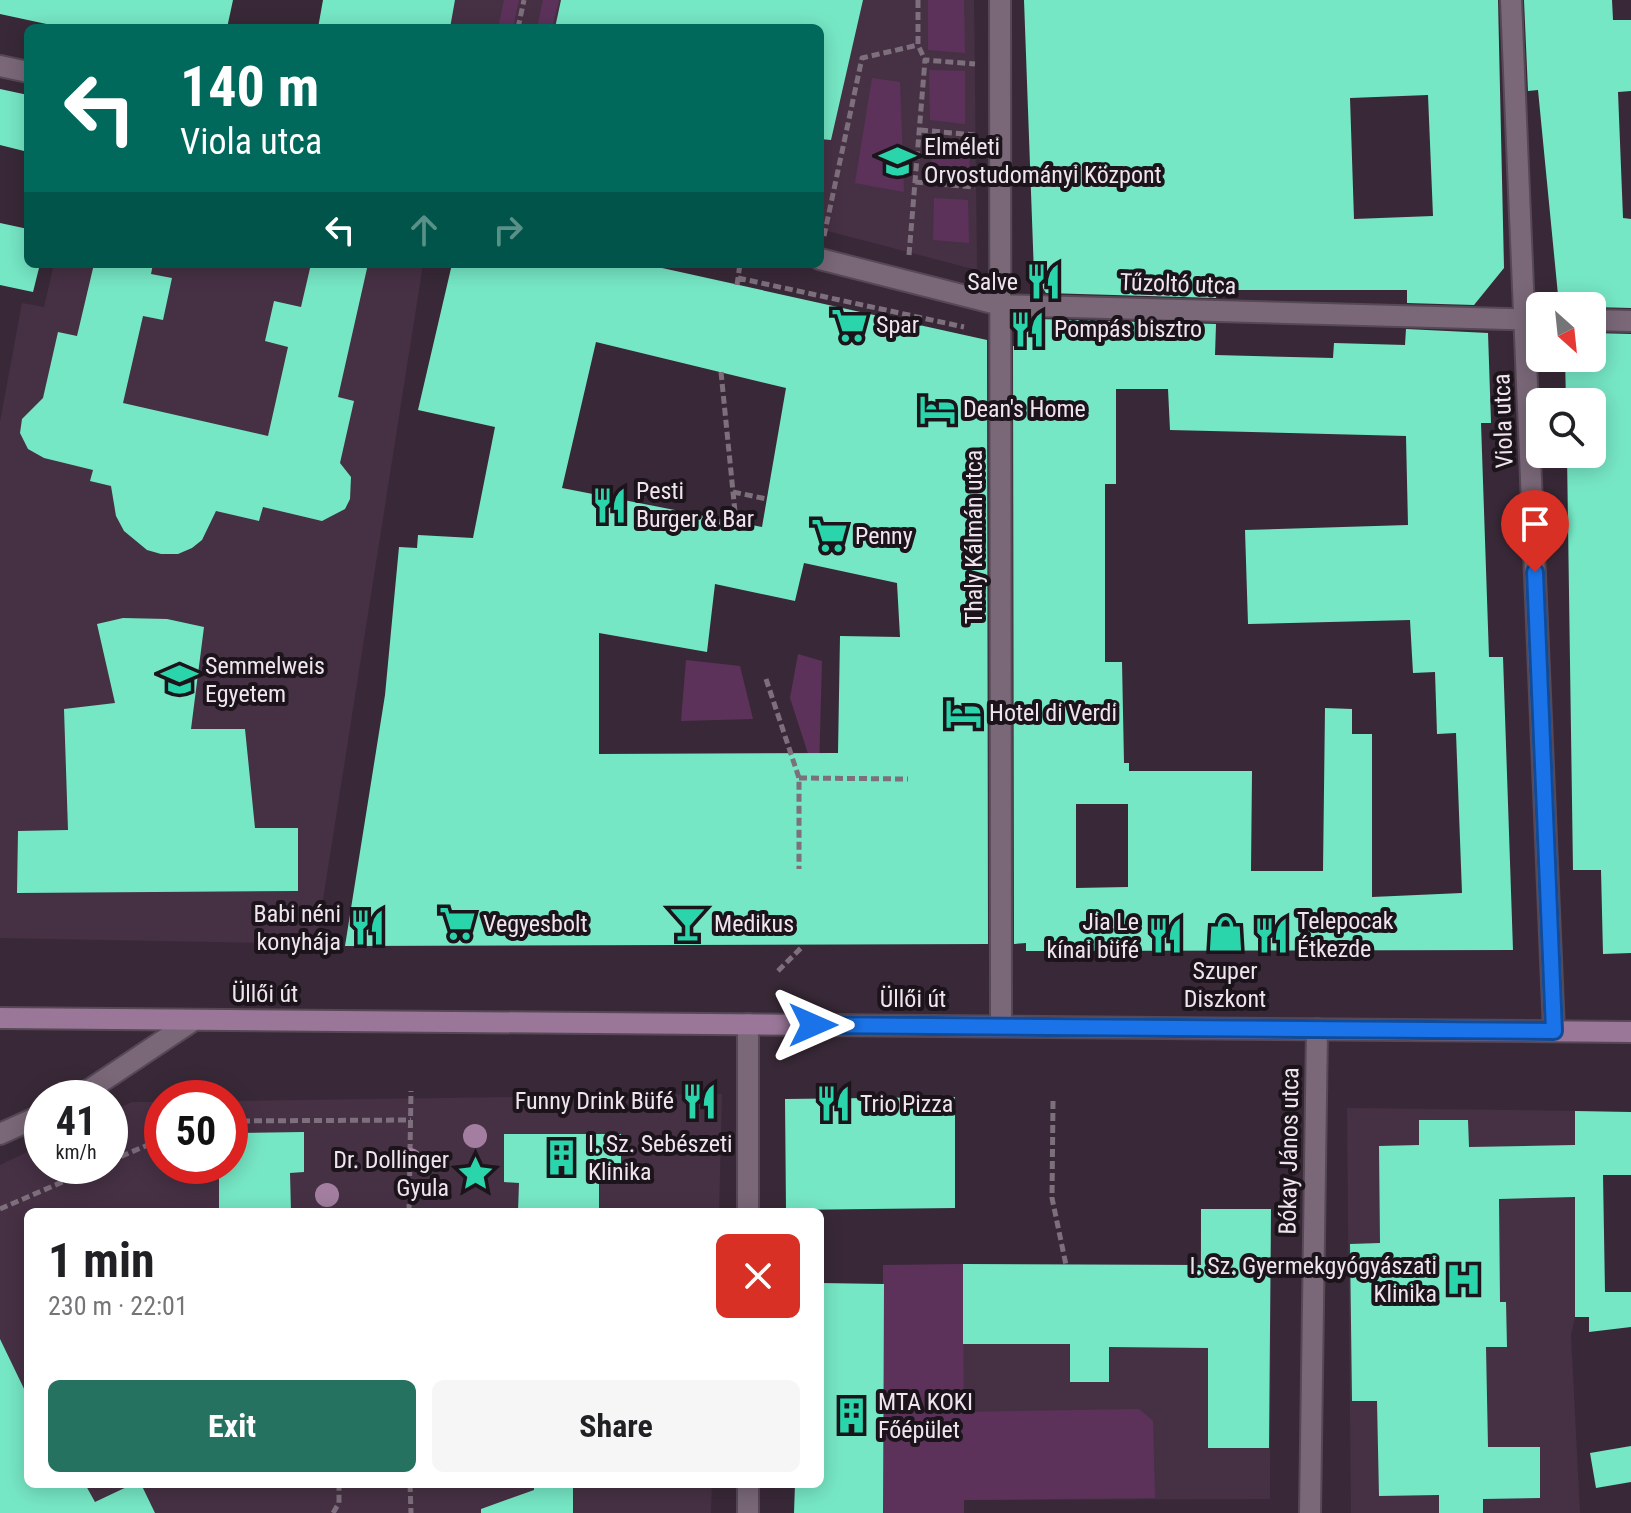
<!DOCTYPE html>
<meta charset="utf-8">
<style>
:root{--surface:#fff;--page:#f6f6f6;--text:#202124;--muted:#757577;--accent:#257261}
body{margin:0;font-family:"Roboto Condensed",sans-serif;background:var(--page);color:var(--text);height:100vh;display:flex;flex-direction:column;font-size:30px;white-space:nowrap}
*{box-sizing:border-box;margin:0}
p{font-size:26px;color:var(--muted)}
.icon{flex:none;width:44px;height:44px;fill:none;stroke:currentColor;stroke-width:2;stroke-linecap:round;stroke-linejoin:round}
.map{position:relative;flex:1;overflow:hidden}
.side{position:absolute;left:24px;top:1208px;width:800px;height:280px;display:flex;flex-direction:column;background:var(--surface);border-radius:12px;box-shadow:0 4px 20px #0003}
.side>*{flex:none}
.banner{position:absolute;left:24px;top:24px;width:800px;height:244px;border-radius:12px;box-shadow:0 4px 20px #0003;background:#00695c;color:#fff;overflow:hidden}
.needle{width:52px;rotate:153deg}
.controls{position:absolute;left:1526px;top:292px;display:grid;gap:16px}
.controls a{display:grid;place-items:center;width:80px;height:80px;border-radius:12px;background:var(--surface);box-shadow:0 4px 20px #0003;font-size:40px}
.speed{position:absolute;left:24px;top:1080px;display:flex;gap:16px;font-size:40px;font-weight:700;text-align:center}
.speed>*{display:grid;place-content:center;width:104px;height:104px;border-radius:50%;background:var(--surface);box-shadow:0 4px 20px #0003;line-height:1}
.speed small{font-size:20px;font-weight:400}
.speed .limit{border:12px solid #d22;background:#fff;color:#111}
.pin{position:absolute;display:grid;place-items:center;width:68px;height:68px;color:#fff;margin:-82px -34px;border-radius:50% 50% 50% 0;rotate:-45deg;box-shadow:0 0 8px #0007}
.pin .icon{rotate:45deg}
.me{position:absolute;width:88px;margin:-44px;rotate:90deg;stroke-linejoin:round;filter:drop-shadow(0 0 6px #0008)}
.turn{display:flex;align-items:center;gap:28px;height:168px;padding:0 24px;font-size:36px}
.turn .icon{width:104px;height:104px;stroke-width:2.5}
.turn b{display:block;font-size:56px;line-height:68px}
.lanes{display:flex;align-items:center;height:76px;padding:0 24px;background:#0003;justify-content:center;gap:40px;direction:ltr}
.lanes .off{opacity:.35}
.round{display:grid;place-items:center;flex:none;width:84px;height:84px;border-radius:12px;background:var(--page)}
.headline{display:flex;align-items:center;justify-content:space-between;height:136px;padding:0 24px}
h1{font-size:48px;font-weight:700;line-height:60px}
.action{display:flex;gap:16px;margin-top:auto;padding:16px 24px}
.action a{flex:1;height:92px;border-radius:12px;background:var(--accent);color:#fff;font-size:32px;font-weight:700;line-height:92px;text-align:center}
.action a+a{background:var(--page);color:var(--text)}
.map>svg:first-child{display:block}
</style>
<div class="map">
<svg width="1631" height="1513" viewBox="0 0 1631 1513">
<rect width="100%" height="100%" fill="#392938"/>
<path fill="#463144" d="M455,0H974L977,270L820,229V28H450Z
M54,264H423L316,944L0,938V422L22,303L44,307Z
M722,1094L719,1212H28V1484H712L711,1513H0V1165L42,1145V1166H110V1112L132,1102H162V1166H230V1101Z
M1347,1108L1575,1111V1317L1571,1335L1580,1513H1351Z
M1201,1209H1271L1270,1499L964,1500L963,1264L1200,1265Z"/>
<path fill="#5c325a" d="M504,0H519L513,28H498Z
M543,0H559L552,28H537Z
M928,0H964L965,53L928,50Z
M929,70L965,71V124L930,120Z
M872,78L900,82L904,192L855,183Z
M932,140L970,142L969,180L931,176Z
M934,198L968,200L969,243L933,240Z
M798,654L822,661L819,770L813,769L790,698Z
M686,660L740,666L753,719L681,721Z
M963,1264L964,1412L1139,1409L1153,1421L1155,1498L964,1500V1513H883V1265Z"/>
<path fill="#76e7c5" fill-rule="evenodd" d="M0,0H233L227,28H65L0,14Z
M323,0H455L450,28H318Z
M561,0H863L831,140L820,139V28H555Z
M1024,0H1498L1504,268L1474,305L1407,303V290H1217L1216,298L1046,293L1034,274ZM1428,95L1433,216L1354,219L1350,98Z
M1524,0H1612L1613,20H1631V91L1618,92L1623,218L1631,219V308L1592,307V295H1558L1538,90L1528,91Z
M0,89L28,95V152L0,145Z
M0,223L28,229V264H40L33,292L0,285Z
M94,264H153L151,274L172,278L163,320L143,316L123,403L268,436L288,347L265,341L274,301L301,307L311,264H368L338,397L354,401L340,463L351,477L350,499L345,509L322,521L263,507L259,521L216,511L202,540L192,548L178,554H161L147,550L124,531L116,516L111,486L90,481L93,470L44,458L28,449L20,433L22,419L43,398L58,332L77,336Z
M452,264H644L987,340L988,944L345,946L385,695L399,547L417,548L418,535L473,538L495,427L418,410ZM596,342L786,388L762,527L562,488ZM804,563L897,583L900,637L840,636L838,753L599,754V633L707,652L715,584L795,601Z
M1036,319L1216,324L1215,355L1333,358L1334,343L1405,345L1406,329L1488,333L1491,423H1481L1489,657H1503L1513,950L1026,951V943L1014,944L1013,346L1019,347V327ZM1116,389H1168L1170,430L1406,436L1408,525L1245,530L1248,624L1410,620L1413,673L1435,672L1437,734L1456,733L1462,893L1372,897V734H1352V709L1325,708L1323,871H1251L1252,771H1129V763H1124L1122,662H1105V484H1116ZM1076,804H1128V887L1076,888Z
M1592,333L1631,334V953L1603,954L1601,870H1573L1567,454H1592V402H1566L1565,358H1592Z
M123,618L167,619L204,627L191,729H245L255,828H298V891L17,893L18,831L68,830L64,709L115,703L97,624Z
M955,1097V1208L786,1210L785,1099Z
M1575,1111L1631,1112V1175H1603L1605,1292H1631V1327L1589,1332V1317H1575V1197L1499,1199L1500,1302H1506L1507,1347H1486L1488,1447H1540V1498L1483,1499V1513H1439V1495L1379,1496L1377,1401H1352L1350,1244L1380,1243L1379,1146L1419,1145V1120H1468L1469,1147L1575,1145Z
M304,1132V1172L290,1173L291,1212H219V1166H230V1133Z
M504,1134H621V1182H599V1212H518L519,1183L504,1182Z
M1201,1209H1271L1269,1448H1208V1348L1109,1347V1382H1070V1344H963V1264L1201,1265Z
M820,1283L884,1284L883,1513H794L795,1484H820Z
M0,1339L28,1397V1484H85L95,1502L133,1484H141L155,1513H0Z
M1631,1446V1482L1596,1488L1590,1453Z
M534,1484H573V1513H481V1509L534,1490Z"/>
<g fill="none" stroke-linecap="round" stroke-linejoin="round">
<defs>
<path id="street" d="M1000,0L1001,1026
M1511,0L1554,1031
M0,66L28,72
M820,259L1001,305L1540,320
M1592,320L1631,321
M748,1024V1212
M77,1098L194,1020
M0,1134L42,1115
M748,1484V1513
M1310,1513L1317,1029"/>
<path id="secondary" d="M0,1018L1631,1032"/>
</defs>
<use href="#street" stroke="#564855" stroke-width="24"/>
<use href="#secondary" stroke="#564855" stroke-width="24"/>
<path stroke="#7d6f7c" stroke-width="5" stroke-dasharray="8 4" stroke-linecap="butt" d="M918,0V45L925,60
M518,28L524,0
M920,130L975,135
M915,182L975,187
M824,236L862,58L918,45
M909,255L925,60L975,64
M738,278L964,327
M737,285L740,264
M721,372L736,522
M733,492L767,499
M766,679L799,778V869
M799,778L908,779
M778,971L802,947
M1053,1101L1052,1198L1066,1265
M230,1121L411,1120
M110,1161L162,1139
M0,1209L99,1166
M409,1212L411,1091
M410,1484L411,1513
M333,1513L339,1503V1484"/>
<use href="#street" stroke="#7a6879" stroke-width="20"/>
<use href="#secondary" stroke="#9a7698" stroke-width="20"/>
</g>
<g fill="#a37ea0">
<circle cx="475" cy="1136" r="12"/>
<circle cx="410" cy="1160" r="12"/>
<circle cx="327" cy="1195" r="12"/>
</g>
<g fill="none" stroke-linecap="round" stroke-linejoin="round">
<defs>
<path id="route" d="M813,1025L1554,1031L1535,572"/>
</defs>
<use href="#route" stroke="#114b97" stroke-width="20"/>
<use href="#route" stroke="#1a73e8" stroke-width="14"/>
</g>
<defs>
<symbol id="university-bare" viewBox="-9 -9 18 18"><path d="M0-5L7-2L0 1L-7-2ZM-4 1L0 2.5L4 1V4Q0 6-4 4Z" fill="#2bd5ac" stroke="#1c141b" stroke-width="2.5" paint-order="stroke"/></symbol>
<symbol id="restaurant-bare" viewBox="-9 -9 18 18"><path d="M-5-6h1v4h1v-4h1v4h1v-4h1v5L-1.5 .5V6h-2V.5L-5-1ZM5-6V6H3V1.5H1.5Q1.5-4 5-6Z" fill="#2bd5ac" stroke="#1c141b" stroke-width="2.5" paint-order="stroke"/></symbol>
<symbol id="supermarket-bare" viewBox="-9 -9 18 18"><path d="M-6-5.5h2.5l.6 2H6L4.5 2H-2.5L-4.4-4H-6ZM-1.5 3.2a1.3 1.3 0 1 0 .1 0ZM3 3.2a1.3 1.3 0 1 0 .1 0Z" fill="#2bd5ac" stroke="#1c141b" stroke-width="2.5" paint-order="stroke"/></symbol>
<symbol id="hotel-bare" viewBox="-9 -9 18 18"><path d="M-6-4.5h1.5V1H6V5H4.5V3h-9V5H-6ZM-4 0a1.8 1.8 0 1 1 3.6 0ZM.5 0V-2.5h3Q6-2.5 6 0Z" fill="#2bd5ac" stroke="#1c141b" stroke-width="2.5" paint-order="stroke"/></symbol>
<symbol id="bar-bare" viewBox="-9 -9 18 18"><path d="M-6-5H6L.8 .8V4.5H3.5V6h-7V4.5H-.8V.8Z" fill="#2bd5ac" stroke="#1c141b" stroke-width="2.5" paint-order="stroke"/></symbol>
<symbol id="shop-bare" viewBox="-9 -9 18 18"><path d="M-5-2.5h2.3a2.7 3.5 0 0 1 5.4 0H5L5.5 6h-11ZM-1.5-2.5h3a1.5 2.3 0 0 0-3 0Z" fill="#2bd5ac" stroke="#1c141b" stroke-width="2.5" paint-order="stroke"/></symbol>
<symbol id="building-bare" viewBox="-9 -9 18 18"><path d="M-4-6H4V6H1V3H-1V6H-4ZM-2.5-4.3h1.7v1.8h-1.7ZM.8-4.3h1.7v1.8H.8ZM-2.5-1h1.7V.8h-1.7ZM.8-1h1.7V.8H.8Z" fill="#2bd5ac" stroke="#1c141b" stroke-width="2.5" paint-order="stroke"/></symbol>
<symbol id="sight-bare" viewBox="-9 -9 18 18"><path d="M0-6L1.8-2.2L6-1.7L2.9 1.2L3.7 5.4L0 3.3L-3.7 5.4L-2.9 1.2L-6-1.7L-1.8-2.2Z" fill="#2bd5ac" stroke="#1c141b" stroke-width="2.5" paint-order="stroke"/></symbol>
<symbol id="hospital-bare" viewBox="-9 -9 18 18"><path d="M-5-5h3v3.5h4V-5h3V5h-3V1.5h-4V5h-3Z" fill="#2bd5ac" stroke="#1c141b" stroke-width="2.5" paint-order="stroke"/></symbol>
</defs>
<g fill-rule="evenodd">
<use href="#university-bare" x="872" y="136" width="51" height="51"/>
<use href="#restaurant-bare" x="1018" y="256" width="51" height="51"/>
<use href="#supermarket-bare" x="824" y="300" width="51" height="51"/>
<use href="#restaurant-bare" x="1002" y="304" width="51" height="51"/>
<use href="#hotel-bare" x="912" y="384" width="51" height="51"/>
<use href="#restaurant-bare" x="584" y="480" width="51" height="51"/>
<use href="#supermarket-bare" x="804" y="510" width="51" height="51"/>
<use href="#university-bare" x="154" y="654" width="51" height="51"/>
<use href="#hotel-bare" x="938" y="688" width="51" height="51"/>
<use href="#supermarket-bare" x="432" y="898" width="51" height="51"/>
<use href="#bar-bare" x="662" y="898" width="51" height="51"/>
<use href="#restaurant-bare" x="342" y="902" width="51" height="51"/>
<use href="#shop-bare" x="1200" y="908" width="51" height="51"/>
<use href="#restaurant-bare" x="1246" y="910" width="51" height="51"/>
<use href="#restaurant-bare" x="1140" y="910" width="51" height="51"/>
<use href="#restaurant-bare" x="674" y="1076" width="51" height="51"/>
<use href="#restaurant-bare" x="808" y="1078" width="51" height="51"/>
<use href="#building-bare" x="536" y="1132" width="51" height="51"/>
<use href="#sight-bare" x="450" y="1148" width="51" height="51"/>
<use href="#hospital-bare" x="1438" y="1254" width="51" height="51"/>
<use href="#building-bare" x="826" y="1390" width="51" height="51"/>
</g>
<g text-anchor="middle" stroke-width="8" stroke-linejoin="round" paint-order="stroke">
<g font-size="24" fill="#f0e5ef" stroke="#1c141b" text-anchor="start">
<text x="924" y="155">Elméleti<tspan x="924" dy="28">Orvostudományi Központ</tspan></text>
<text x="1018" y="290" text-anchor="end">Salve</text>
<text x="876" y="333">Spar</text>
<text x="1054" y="337">Pompás bisztro</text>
<text x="963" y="417">Dean's Home</text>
<text x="636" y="499">Pesti<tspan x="636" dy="28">Burger &amp; Bar</tspan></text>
<text x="855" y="544">Penny</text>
<text x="205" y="674">Semmelweis<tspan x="205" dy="28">Egyetem</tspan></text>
<text x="989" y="721">Hotel di Verdi</text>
<text x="341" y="922" text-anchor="end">Babi néni<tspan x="341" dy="28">konyhája</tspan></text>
<text x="1297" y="929">Telepocak<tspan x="1297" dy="28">Étkezde</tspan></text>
<text x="1139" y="930" text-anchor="end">Jia Le<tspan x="1139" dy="28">kínai büfé</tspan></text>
<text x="483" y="932">Vegyesbolt</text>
<text x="714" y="932">Medikus</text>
<text x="1225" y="979" text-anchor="middle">Szuper<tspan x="1225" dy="28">Diszkont</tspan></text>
<text x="674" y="1109" text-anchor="end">Funny Drink Büfé</text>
<text x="860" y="1112">Trio Pizza</text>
<text x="588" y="1152">I. Sz. Sebészeti<tspan x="588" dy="28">Klinika</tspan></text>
<text x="449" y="1168" text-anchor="end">Dr. Dollinger<tspan x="449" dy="28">Gyula</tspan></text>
<text x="1437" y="1274" text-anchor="end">I. Sz. Gyermekgyógyászati<tspan x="1437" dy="28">Klinika</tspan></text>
<text x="878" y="1410">MTA KOKI<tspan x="878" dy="28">Főépület</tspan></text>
</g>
<g font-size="24" fill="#f0e5ef" stroke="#1c141b">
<text transform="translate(1178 284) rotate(2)" y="8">Tűzoltó utca</text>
<text transform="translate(1503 421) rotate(-92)" y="8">Viola utca</text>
<text transform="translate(974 537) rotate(-90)" y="8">Thaly Kálmán utca</text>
<text x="265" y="1002">Üllői út</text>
<text x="913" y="1007">Üllői út</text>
<text transform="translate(1289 1151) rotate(-89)" y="8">Bókay János utca</text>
</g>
</g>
</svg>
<div class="controls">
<a><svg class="needle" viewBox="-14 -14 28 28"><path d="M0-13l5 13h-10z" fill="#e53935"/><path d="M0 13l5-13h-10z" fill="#757577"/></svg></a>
<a><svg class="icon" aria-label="search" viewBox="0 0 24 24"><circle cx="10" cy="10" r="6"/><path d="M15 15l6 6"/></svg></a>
</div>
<div class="speed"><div>41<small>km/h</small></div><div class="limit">50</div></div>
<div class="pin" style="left:1535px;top:572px;background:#d93025"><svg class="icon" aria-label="arrive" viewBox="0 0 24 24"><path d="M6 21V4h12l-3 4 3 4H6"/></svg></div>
<svg class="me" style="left:813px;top:1025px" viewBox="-20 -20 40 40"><path d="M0-17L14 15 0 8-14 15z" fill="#1a73e8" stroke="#fff" stroke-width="4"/></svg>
<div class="banner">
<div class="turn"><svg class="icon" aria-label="left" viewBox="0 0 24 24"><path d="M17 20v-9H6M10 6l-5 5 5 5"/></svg><div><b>140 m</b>Viola utca</div></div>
<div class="lanes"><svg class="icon" aria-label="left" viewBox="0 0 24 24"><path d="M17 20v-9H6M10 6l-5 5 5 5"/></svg><svg class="icon off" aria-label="ahead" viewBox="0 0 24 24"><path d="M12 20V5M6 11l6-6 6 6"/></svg><svg class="icon off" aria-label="right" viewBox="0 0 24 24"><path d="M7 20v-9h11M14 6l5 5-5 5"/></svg></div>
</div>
<section class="side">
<div class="headline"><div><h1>1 min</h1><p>230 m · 22:01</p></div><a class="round" style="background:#d93025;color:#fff"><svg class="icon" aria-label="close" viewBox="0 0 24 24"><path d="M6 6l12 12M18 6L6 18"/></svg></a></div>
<div class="action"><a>Exit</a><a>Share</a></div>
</section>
</div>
